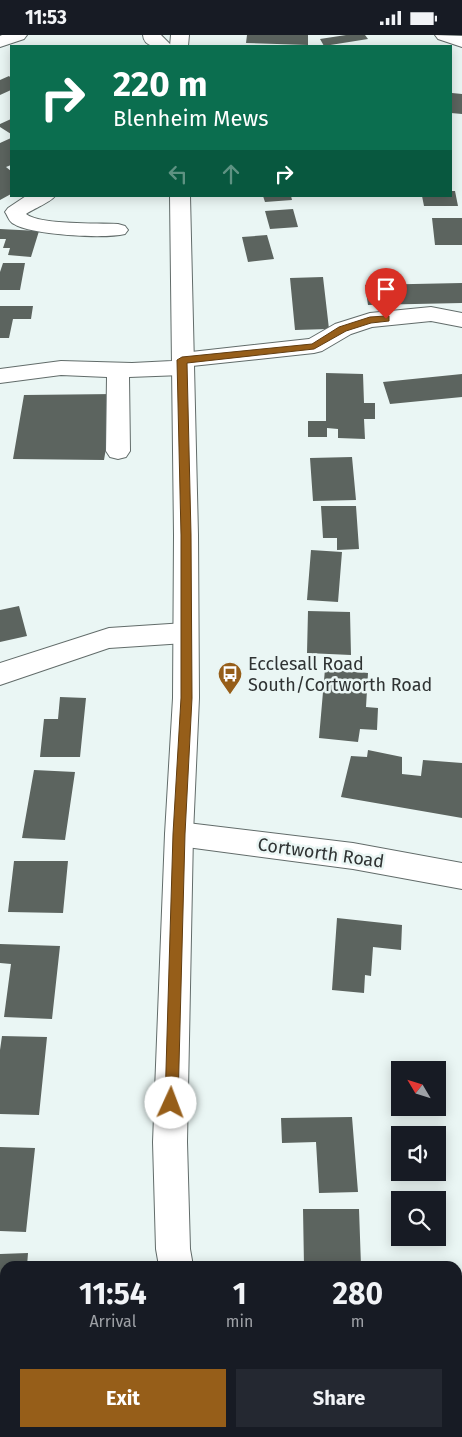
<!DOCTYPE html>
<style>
:root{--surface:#171b24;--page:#242831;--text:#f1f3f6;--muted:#9ea1a6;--accent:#965e19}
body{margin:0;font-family:"Fira Sans",sans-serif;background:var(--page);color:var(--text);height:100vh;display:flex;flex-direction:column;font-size:19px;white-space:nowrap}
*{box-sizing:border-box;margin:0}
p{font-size:16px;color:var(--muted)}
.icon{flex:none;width:28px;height:28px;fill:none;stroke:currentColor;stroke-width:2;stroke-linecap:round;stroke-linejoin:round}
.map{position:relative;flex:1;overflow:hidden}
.sheet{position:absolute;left:0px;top:1226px;width:462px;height:176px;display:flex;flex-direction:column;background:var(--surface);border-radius:15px 15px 0 0;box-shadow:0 2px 12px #0003}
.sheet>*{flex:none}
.top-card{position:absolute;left:10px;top:10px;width:442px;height:152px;border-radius:0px;box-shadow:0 2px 12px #0003;background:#0b6e4f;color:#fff;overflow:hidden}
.needle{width:32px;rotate:308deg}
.buttons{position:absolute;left:391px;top:1026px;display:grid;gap:10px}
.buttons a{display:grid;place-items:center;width:55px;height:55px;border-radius:0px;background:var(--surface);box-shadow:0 2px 12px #0003;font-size:25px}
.pin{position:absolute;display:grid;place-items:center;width:42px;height:42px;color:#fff;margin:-51px -21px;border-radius:50% 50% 50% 0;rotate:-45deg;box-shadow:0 0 5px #0007}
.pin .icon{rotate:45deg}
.me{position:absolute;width:55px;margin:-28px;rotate:2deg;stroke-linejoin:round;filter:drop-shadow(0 0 4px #0008)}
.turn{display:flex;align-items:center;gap:18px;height:105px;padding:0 20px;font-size:22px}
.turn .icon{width:65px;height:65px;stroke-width:2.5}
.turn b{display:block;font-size:35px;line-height:42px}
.lanes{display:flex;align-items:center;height:48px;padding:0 20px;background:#0003;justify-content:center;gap:25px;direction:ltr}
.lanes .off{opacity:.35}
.eta{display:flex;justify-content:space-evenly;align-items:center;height:85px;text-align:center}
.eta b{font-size:30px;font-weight:700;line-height:35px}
.action{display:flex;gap:10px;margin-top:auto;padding:10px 20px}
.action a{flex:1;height:58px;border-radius:0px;background:var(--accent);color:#fff;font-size:20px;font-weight:700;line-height:58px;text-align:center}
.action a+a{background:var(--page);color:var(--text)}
.status{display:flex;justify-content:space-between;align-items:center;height:35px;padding:0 25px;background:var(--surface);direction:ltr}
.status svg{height:14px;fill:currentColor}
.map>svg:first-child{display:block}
</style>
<div class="status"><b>11:53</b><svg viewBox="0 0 49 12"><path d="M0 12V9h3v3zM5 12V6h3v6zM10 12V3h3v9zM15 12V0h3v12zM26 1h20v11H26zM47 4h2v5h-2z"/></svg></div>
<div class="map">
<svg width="462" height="1402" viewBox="0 0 462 1402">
<rect width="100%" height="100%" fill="#eaf6f4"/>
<path fill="#5c645f" d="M247,0H308V10L246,8Z
M346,0H365L368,4L324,11L320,4Z
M9,41L11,43V55L0,60V45Z
M452,58L462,59V79L451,78Z
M11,84V99L0,92V89Z
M11,103V130L6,132L11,136V159L0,165V108Z
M451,156H455L458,171H424L422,161H451Z
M263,161H291L292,165L265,167Z
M293,174L298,192L270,194L265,176Z
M432,183H462V210H435Z
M0,194L39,196L31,222L8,220L10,213H3L6,204H0Z
M267,200L274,224L248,227L242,202Z
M3,228H25L20,255H0V237Z
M323,242L329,294L295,295L290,243Z
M462,248V268L368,270L365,250Z
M0,271H33L31,284H13L9,303H0Z
M326,338L363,339L364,368H375V384H364L365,404L338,403V394L327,393V402H308V386H326Z
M462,339V362L390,369L383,347Z
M115,359L104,425L13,424L24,360Z
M352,422L356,465L313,466L310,423Z
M321,471H356L359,514L337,515V503H323Z
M311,515L342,517L338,567L307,565Z
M19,571L27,601L0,607V575Z
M308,576L350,577L351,620L307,618Z
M325,634L368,638L366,672L378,673L377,695L360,694L358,707L319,703Z
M60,662L86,663L80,722H40L44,684H58Z
M368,715L402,722V739L421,741L423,725L462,728V783L341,762L351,721L367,722Z
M34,735L75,737L65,805L22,803Z
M14,826H68L63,878L8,877Z
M337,883L402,890L401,915L373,912L371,941L365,940L364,958L332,955Z
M0,909L60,911L52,984L4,982L11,929L0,928Z
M2,1001L47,1002L39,1080L0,1079V1015Z
M352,1082L358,1157L319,1158L316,1107L282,1108L281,1083Z
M0,1112L35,1113L26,1197L0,1196Z
M303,1174H359L361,1231H304Z
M28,1218L27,1231H5V1284H0V1219Z
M5,1375V1398H7V1402H0V1376Z
M372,1398H443V1402H373Z"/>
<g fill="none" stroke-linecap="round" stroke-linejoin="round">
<defs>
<path id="minor" d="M2,0H27L24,4L0,12V1Z
M143,0H161L172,11C161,12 144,14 143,0Z
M435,0L462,1V12L438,4Z
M26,161H55C51,167 33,174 26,179C40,190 98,188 118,189L125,191L128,195L125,199C105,204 31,200 14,189C9,187 8,181 5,177L8,173Z
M431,272L462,278V292L431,286L372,292L351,299L322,316L314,318L192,331L193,333L190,338L182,340L129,342L130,416L126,422L118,424L110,422L106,416L107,342L61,340L0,348V334L61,326L132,328L172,326L174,320L182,318L309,304L335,289L370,278Z
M185,588L194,591L198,598L194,605L185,608L109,613L0,650V628L109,593Z
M179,787L353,808L462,828V854L353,834L179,811L169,808L165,799L169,790Z"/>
<path id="major" d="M171,0H189L188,11H170Z
M170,161H190L198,500L199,663L193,799L187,1107L190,1214L193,1231H159L156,1214L153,1107L165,799L173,663L174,500Z
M185,1398H222L224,1402H186Z"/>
</defs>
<use href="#minor" stroke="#626c6a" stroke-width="2"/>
<use href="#major" stroke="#626c6a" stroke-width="2"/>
<use href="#minor" fill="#fff" fill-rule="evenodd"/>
<use href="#major" fill="#fff" fill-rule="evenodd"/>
</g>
<path fill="#965e19" stroke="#623d10" d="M386,281H389V286L371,288L346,296L314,314L187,328L191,500L192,663L185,799L178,1068L176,1073L171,1075L167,1073L165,1068L173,799L181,663V500L177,325L182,322L312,309L339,292L370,282Z"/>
<defs>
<symbol id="bus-pin" viewBox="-11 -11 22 30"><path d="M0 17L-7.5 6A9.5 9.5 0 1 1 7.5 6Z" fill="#965e19" stroke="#eaf6f4"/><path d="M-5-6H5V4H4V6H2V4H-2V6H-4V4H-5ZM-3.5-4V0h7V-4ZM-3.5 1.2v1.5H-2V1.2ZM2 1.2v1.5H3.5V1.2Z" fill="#fff"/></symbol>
</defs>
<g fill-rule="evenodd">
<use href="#bus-pin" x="216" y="625" width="28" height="38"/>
</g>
<g text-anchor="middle" stroke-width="5" stroke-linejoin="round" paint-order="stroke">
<g font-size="18" fill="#2f3333" stroke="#eaf6f4" text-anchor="start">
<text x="248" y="635">Ecclesall Road<tspan x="248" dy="21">South/Cortworth Road</tspan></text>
</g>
<g font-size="18" fill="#2f3333" stroke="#eaf6f4">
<text transform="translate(321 818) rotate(8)" y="6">Cortworth Road</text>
</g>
</g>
</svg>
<div class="buttons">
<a><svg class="needle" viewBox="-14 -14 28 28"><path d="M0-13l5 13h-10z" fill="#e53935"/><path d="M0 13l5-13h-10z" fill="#9ea1a6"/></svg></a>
<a><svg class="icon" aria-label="sound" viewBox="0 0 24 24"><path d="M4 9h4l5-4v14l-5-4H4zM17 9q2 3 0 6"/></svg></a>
<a><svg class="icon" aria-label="search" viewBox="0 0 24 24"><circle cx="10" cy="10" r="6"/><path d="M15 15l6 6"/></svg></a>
</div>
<div class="pin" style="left:386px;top:284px;background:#d93025"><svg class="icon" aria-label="arrive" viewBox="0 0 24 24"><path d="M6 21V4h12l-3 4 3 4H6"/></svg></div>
<svg class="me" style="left:171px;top:1068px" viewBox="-20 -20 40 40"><circle r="19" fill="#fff"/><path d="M0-13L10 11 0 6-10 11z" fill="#965e19"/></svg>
<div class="top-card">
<div class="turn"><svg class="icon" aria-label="right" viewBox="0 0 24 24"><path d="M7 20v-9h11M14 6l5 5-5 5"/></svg><div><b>220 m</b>Blenheim Mews</div></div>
<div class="lanes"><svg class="icon off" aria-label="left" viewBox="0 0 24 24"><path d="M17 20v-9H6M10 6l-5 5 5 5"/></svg><svg class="icon off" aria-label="ahead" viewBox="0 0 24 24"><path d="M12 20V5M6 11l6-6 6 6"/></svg><svg class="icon" aria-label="right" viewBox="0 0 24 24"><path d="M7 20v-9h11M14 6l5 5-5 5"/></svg></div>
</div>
<section class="sheet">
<div class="eta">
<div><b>11:54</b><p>Arrival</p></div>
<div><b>1</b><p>min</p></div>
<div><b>280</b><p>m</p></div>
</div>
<div class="action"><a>Exit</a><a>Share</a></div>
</section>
</div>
